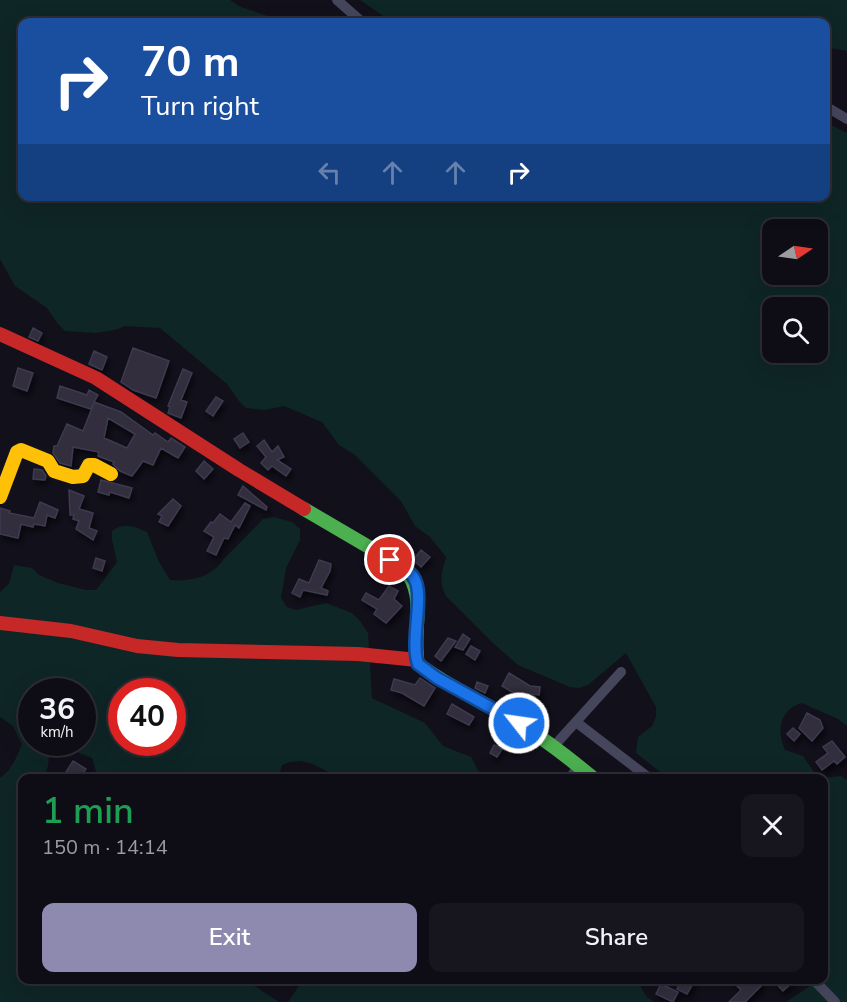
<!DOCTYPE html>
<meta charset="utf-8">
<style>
:root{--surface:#0e0c14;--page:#17151d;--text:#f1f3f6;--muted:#9b9ba0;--line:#2e2c34;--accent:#8e89af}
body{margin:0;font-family:"Nunito Sans",sans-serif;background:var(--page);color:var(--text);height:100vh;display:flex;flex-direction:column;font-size:22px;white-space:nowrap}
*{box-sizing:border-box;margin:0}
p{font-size:20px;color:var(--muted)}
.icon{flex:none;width:33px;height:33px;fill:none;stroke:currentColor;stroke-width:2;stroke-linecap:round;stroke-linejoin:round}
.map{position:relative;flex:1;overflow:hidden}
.details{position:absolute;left:18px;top:774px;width:810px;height:210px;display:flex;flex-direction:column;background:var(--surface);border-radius:12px;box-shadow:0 6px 24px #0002,0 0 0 2px var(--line)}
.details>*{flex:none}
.top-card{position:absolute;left:18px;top:18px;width:812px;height:183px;border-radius:12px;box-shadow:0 6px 24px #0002,0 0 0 2px var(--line);background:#1a4fa0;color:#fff;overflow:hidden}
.needle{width:39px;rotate:77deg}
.controls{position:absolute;left:762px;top:219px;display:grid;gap:12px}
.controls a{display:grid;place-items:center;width:66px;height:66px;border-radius:12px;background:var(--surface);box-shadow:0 6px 24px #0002,0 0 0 2px var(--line);font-size:30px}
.speed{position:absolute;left:18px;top:678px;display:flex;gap:12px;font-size:30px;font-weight:700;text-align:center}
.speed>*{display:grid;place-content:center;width:78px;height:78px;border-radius:50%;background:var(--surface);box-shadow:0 6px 24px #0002,0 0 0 2px var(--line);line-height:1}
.speed small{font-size:15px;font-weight:400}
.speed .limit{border:9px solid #d22;background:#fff;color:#111}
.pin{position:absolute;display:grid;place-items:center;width:51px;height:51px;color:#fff;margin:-26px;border:3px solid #fff;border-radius:50%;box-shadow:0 2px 6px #0007}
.me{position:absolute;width:66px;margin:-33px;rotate:300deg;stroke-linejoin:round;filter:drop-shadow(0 0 4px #0008)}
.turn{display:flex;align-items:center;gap:21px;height:126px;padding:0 24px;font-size:27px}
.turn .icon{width:78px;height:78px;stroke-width:2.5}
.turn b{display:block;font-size:42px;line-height:51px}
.lanes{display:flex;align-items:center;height:57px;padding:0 24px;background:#0003;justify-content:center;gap:30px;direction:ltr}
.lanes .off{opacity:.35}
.round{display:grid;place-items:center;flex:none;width:63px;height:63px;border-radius:12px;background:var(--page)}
.head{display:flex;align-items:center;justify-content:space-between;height:102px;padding:0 24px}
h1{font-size:36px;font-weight:600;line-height:45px;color:#1e9e55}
.action{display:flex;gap:12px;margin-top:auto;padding:12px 24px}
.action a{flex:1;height:69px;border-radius:12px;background:var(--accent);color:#fff;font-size:24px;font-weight:600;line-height:69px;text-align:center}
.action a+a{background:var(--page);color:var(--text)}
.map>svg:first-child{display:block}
</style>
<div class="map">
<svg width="847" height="1002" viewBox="0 0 847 1002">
<defs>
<filter id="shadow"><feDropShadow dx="2.5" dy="4.5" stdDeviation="3" flood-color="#0009"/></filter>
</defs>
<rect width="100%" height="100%" fill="#12101b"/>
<path fill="#0f2626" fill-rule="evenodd" d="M0,0H230L241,7L285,22H22V196H825V122L847,133V726L838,719L802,703C780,709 776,730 785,750L803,756L814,772L822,778H668L636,753L638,737L652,726L656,717V707L626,653L588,685L579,688L570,687L518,665L494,644L446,596C438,581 442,572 446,557L430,537L415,526L401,501L355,455L339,445L322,422L284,406L265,410L246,408L239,401L227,384L160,328L125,326L115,330L95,333L65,331L58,324L47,308L15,286L0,259ZM772,230H818V274H772ZM772,308H818V352H772Z
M360,0H847V51L825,47V22H392Z
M274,517L292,522L300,529V540L286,568L281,598L287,607L296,610L326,603L352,613L360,621L368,633L372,698L425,723L443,746L471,757L482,778H341L310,763L300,761L290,762L282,765L278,778H98L92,758C74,751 68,746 49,756L48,766L44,778H22V980H245L279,1002H0V778C12,769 16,759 22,744L13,726L0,717V592L9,584L14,565L32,568L39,575L58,583L86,590H96L117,562L112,540V531C124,522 134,526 147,532L159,562L170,580C188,582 212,577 222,561L263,519ZM32,692H82V742H32ZM122,692H172V742H122Z
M841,776L847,780V1002H786L810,986L807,980H824L822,778Z
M303,980H636L647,997L654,1002H288Z"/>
<path fill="#302d3e" stroke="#3e3a50" stroke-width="1.5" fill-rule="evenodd" filter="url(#shadow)" d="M33,328L42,333L38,341L29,337Z
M133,348L169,361L156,398L133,390L121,382Z
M94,351L107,357L102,370L89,364Z
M18,368L33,373L27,391L13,386Z
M183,369L192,373L181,400L187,402L181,418L168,413L170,407L168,406Z
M60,386L87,395L89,390L98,395L94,402L121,412L153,435L155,433L168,442L171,438L185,447L178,458L161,448L153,465L143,461L132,476L120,471L113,464L114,462L98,456L99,452L73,447L71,466L60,463L53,453L54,446H57L67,424L83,431L94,403L91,409L57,398ZM108,418L135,434L127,448L104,438Z
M216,397L223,401L213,416L206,411Z
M243,433L249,442L240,448L234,439Z
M264,440L272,452L278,446L284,457L277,460L291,469L286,476L272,466L268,470L261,463L266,457L257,446Z
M204,461L213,469L204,479L196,471Z
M34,469L42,470L46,476L45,480L33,479Z
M101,480L132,488L129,498L110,492L109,495L98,492Z
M243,486L267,507L266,510L238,495Z
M69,490L84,496L79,509L93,513L89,528L97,531L93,540L76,529L79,521L73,519L74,515H70Z
M173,499L181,506L168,526L159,522L162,516L158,514Z
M40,502L58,510L55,518L47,515L45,526L34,524L33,527L21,524L18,538L0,534V508L10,511L9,513L34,518Z
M245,503L250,506L239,528L235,525L228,539L224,538L216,555L207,551L214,537L204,531L211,522L213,523L220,514L231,522Z
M421,550L430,557L421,567L413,560Z
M96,558L105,561L102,571L93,568Z
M319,560L331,564L330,571L321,588L328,591L327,595L303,590L300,597L292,593L299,579L309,583Z
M389,586L398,591L394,599L402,606L386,623L374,614L377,609L362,600L366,593L379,600Z
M463,634L470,639L463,650L455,647Z
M448,638L456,641L441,661L435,656Z
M471,646L480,651L475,660L466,654Z
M509,673L530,686L540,687L539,695L512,692L502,686Z
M420,678L435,688L424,706L402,693L391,690L394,679L415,685Z
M477,682L488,686L485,693L475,688Z
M452,704L474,717L469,725L447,714Z
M530,711L540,718L537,723L527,716Z
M807,713L820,720L823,728L812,741L799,728Z
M793,728L800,734L794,741L787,734Z
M514,732L520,735L515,743L519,746L514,753L504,745Z
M832,741L845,757L837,764L834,761L822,770L816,762L828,753L823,747Z
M494,745L502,749L497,757L490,753Z
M73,761L86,769L80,778H76L66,772Z
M682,980H695L687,994L677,989Z
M731,980H759L763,984L745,1002H729L741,990Z
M773,980H795L783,991Z
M661,984L678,992L673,1002L656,994Z"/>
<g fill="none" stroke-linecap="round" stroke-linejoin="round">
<path stroke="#45455c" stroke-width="10" d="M337,0L362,22
M825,106L847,119
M576,722L649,778
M554,746L621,672
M570,778L578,767
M814,980L835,1002"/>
<path stroke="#4caf50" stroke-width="14" d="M304,509L403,567C429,597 411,629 418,664C449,687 485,703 518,723C545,739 569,758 593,778"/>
<path stroke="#ffc107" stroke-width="14" d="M0,497L17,452L21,450L48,461L54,471L73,477L83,476L89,465H94L111,474"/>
<path stroke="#c62828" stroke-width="14" d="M0,334L96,378L239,470L304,509
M0,623L71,631L137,646L178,650L358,654L417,660"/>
</g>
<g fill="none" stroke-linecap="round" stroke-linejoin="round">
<defs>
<path id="route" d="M390,560C400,565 410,570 415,580C424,598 410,641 418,664L437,678L519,723"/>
</defs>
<use href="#route" stroke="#114b97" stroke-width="15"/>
<use href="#route" stroke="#1a73e8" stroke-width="10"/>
</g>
</svg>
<div class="controls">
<a><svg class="needle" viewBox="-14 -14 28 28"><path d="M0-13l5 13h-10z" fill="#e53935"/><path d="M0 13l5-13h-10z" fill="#9b9ba0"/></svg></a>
<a><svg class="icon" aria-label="search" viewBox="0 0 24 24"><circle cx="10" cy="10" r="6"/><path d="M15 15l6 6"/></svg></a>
</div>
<div class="speed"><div>36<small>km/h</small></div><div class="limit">40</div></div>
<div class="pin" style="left:390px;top:560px;background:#d93025"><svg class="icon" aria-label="arrive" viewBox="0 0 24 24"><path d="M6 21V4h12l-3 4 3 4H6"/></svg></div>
<svg class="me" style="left:519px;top:723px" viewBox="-20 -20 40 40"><circle r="17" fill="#1a73e8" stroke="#fff" stroke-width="3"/><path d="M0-11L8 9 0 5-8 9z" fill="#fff"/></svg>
<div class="top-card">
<div class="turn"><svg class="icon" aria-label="right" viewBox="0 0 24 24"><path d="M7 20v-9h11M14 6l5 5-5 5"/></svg><div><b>70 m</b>Turn right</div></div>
<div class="lanes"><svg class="icon off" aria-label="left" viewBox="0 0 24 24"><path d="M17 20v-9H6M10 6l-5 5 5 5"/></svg><svg class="icon off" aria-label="ahead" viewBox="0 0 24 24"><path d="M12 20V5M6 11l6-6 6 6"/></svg><svg class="icon off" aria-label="ahead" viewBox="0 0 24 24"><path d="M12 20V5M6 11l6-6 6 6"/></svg><svg class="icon" aria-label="right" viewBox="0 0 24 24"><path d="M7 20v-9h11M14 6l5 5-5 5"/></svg></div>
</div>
<section class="details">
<div class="head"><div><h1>1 min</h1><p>150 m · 14:14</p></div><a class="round"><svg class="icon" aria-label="close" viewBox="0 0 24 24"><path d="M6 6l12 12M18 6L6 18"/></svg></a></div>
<div class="action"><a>Exit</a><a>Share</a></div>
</section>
</div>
